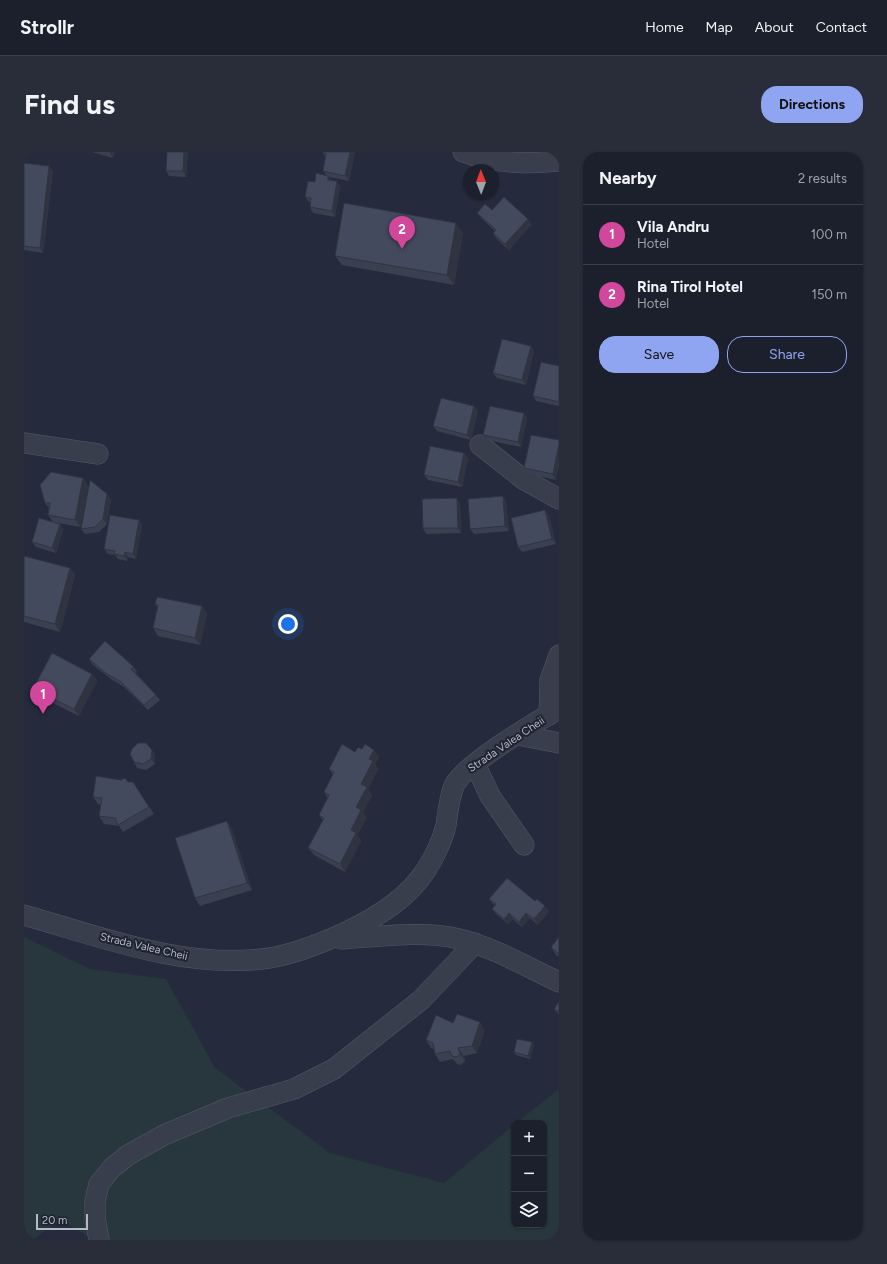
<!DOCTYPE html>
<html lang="en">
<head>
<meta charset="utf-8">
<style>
  :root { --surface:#1c202d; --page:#292d39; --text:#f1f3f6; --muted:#a0a3aa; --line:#3a3e49; --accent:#90a5f1 }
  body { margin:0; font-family:Figtree,sans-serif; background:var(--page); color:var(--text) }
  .controls { position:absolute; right:12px; bottom:12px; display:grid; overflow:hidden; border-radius:8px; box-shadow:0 1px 3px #0004 }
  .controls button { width:36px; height:36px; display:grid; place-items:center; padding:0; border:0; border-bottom:1px solid var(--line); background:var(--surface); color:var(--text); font:20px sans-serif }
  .compass { position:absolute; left:439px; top:12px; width:36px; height:36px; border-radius:50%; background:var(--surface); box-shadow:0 1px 3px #0004; rotate:359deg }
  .scale { position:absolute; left:12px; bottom:10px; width:52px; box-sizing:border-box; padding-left:4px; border:2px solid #b5b9c7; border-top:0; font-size:11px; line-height:14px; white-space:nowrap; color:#b5b9c7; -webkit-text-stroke:3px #1e2331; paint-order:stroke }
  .you { position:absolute; left:264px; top:472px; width:14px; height:14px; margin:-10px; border:3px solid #fff; border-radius:50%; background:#1a73e8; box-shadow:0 0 0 6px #1a73e833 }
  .badge { display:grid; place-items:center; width:26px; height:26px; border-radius:50%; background:var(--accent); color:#fff; font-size:13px; font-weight:700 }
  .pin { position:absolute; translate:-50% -33px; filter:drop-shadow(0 1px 2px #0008) }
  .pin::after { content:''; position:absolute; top:21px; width:14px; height:12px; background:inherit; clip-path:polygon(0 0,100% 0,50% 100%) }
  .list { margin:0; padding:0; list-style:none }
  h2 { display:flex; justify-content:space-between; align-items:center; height:52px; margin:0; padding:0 16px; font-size:17px }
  h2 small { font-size:13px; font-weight:400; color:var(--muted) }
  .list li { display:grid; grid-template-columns:26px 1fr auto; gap:12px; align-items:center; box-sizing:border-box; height:60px; padding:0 16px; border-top:1px solid var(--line) }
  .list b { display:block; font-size:15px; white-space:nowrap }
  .list p { margin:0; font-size:13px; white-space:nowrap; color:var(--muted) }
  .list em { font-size:13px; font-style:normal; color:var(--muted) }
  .actions { display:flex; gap:8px; padding:12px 16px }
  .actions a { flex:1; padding:9px 0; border:1px solid var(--accent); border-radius:16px; text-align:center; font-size:14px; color:var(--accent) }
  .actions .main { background:var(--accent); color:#111 }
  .icon { flex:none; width:22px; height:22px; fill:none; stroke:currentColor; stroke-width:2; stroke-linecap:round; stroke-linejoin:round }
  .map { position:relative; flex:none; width:535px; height:1088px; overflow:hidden; border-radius:16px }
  header { display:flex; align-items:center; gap:24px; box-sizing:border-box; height:56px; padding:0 20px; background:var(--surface); border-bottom:1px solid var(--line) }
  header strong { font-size:19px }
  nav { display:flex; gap:22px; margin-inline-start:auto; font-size:14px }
  .intro { display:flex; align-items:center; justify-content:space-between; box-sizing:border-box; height:96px; padding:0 24px }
  h1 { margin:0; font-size:28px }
  .button { padding:10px 18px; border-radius:16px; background:var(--accent); color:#111; font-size:14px; font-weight:700 }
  main { display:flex; gap:24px; padding:0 24px }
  aside { flex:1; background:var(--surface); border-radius:16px; box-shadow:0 1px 3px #0004 }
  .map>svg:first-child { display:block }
</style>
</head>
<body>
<header>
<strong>Strollr</strong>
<nav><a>Home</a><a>Map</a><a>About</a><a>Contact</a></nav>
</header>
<div class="intro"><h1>Find us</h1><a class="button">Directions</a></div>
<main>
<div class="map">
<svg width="535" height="1088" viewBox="0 0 535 1088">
  <rect width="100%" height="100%" fill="#252b3c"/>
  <path fill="#27373d" d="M 0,785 L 66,817 L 142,827 L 191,916 L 306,1001 L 420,1031 L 490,973 L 490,1073 L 520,1073 L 520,971 L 492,971 L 535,937 L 535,1088 L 70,1088 L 37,1068 L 8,1088 L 0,1088 Z"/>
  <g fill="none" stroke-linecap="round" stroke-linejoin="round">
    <defs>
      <path id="minor" d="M 439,0 C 471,12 502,12 535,9
        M 0,291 L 74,302
        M 456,293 L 499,327 L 535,347
        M 525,563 L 526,528 L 535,503
        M 494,583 L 535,591
        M 451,612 L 466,644 L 500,693
        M 0,763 C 77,785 157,816 238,807 C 267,804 296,792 322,780 C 352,766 384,746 402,718 C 410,706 419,687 422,673 C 424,660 425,647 430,634 C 439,613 512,570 535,557
        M 317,787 C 351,785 401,778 435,787 C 469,795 503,815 535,830
        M 75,1088 L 71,1066 L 71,1049 L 75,1032 L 88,1016 L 104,1003 L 140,983 L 204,956 L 270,937 L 310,917 L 397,848 L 451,791"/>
    </defs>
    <use href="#minor" stroke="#545967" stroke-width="21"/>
    <use href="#minor" stroke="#393e4c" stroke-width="20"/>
  </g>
  <path fill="#3a4050" d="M 68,0 L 91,0 L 89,6 Z
    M 164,0 L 162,25 L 145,24 L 142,19 Z
    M 331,0 L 325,29 L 305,25 L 308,28 L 316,34 L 311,65 L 289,61 L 286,55 L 286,50 L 285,50 L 281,45 L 291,30 L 302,23 L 299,19 L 301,5 L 299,1 Z
    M 0,11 L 29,19 L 19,101 L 0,98 Z
    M 468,58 L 508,72 L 485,98 L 472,86 L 469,81 L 471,79 L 457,66 L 453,61 Z
    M 439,81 L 430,133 L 318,113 L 311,104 Z
    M 507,194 L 510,199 L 502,233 L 473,226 L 469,221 Z
    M 535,214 L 535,254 L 512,249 L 509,244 Z
    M 450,254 L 454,259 L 447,288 L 413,279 L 409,274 Z
    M 500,261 L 503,266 L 497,295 L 463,288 L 459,283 Z
    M 507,283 L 532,328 L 503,321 L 500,316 Z
    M 440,301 L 444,306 L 438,335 L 404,328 L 400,323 Z
    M 59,326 L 64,334 L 57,375 L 34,371 L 36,372 L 39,377 L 32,401 L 12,395 L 8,390 L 29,370 L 24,363 L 25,356 L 21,351 Z
    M 479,344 L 482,350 L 485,379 L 450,382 L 446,377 Z
    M 87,347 L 83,372 L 75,380 L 61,382 L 57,377 Z
    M 436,352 L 437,381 L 402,382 L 399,376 Z
    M 525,363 L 532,392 L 498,400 L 494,395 Z
    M 115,368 L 118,373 L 112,407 L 104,405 L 103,409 L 94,407 L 91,403 L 84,402 L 80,397 Z
    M 0,404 L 46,416 L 51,423 L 36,480 L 0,470 Z
    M 131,452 L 178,454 L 183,462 L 176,493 L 134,484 L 129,476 L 134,457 Z
    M 65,507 L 110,515 L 113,520 L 112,521 L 132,543 L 136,548 L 124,558 L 100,535 L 87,527 L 68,512 Z
    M 68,522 L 73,529 L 55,564 L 15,544 L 9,537 Z
    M 338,597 L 350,598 L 355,605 L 351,612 L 354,617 L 344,637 L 348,643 L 339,660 L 343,666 L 333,683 L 337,689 L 321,720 L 290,703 L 284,696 L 299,669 L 295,663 L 304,646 L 300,640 L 309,623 L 305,617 L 331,600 Z
    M 128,598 L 131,603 L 131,612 L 122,618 L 113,616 L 110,610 Z
    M 104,630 L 109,630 L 130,662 L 99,680 L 95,674 L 80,672 L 75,664 L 77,653 L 74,652 L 69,645 Z
    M 208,677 L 228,738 L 176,754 L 171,746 Z
    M 465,747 L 511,749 L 525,759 L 514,773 L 506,766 L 498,775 L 489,767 L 484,772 L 472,762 L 468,757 L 471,754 L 469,752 Z
    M 535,785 L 535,805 L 532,803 L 527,795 Z
    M 535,850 L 535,863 L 530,857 Z
    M 429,871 L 461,878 L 453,901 L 440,904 L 441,909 L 437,913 L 433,912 L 429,907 L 416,910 L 411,902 L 410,897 L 407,896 L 402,888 Z
    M 508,890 L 510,893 L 506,907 L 492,903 L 490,900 Z"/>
  <path fill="#303441" d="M 86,0 L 91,0 L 89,6 L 86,1 Z
    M 160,0 L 164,0 L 162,25 L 159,19 Z
    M 326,0 L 331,0 L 325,29 L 321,24 Z
    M 25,14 L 29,19 L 19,101 L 16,96 Z
    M 304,24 L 308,29 L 304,28 Z
    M 313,29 L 316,34 L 311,65 L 308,59 Z
    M 504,67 L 508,72 L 485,98 L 481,92 Z
    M 432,71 L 439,81 L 430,133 L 423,123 Z
    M 507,194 L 510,199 L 502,233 L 498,228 Z
    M 450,254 L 454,259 L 447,288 L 443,283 Z
    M 500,261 L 503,266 L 497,295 L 494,290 Z
    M 535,292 L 535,315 L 532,328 L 529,322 Z
    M 440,301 L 444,306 L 438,335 L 434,330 Z
    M 59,326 L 64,334 L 57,375 L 51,368 Z
    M 83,342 L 87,347 L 83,372 L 79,367 Z
    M 479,344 L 482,350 L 485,379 L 481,374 Z
    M 433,346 L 436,352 L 437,381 L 434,376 Z
    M 521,358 L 525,363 L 532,392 L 528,387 Z
    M 115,368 L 118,373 L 112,407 L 109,402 Z
    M 36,372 L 39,377 L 32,401 L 28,396 Z
    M 101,400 L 104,405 L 103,409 L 100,404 Z
    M 46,416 L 51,423 L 36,480 L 31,472 Z
    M 178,454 L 183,462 L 176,493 L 171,486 Z
    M 68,522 L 73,529 L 55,564 L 50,557 Z
    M 128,598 L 131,603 L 131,612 L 127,607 Z
    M 350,598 L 355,605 L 351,612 L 354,617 L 344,637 L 348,643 L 339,660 L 343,666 L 333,683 L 337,689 L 321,720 L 316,712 L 327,678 L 337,632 L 345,607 Z
    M 203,669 L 208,677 L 228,738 L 223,731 Z
    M 521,754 L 525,759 L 514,773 L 510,767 Z
    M 485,761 L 489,767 L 484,772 L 480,767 Z
    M 502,761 L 506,766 L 498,775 L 495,770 Z
    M 456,870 L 461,878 L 453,901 L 448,894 Z
    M 508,890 L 510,893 L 506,907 L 504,904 Z
    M 434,896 L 440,904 L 441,909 L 436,902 Z"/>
  <path fill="#444a5d" stroke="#303441" d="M 143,0 L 160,0 L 159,19 L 142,19 Z
    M 299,0 L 326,0 L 321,24 L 299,19 L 302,2 L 299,1 Z
    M 0,11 L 25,14 L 16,96 L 0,94 Z
    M 292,21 L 304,24 L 304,28 L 313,29 L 308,59 L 286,55 L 287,46 L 281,45 L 284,29 L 291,30 Z
    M 480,45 L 504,67 L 481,92 L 469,81 L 472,78 L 453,61 L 461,52 L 468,58 Z
    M 320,51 L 432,71 L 423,123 L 311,104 Z
    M 478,187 L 507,194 L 498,228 L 469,221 Z
    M 517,210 L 535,214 L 535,250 L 509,244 Z
    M 417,246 L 450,254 L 443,283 L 409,274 Z
    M 466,254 L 500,261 L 494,290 L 459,283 Z
    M 507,283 L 535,288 L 535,292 L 529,322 L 500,316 Z
    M 406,294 L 440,301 L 434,330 L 400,323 Z
    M 27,320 L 59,326 L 51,368 L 24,363 L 26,351 L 21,351 L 16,333 Z
    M 66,328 L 83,342 L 79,367 L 71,375 L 57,377 Z
    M 479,344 L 481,374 L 446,377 L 444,347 Z
    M 433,346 L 434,376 L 399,376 L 398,347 Z
    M 521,358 L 528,387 L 494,395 L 487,366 Z
    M 86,363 L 115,368 L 109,402 L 101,400 L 100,404 L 90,402 L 91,399 L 80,397 Z
    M 15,366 L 36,372 L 28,396 L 8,390 Z
    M 0,404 L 46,416 L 31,472 L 0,464 Z
    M 133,445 L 178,454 L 171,486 L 129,476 L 134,453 L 131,452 Z
    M 81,489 L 110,515 L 107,517 L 132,543 L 120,553 L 96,529 L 83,522 L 65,507 Z
    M 28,501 L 68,522 L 50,557 L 9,537 Z
    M 114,591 L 122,591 L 128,598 L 127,607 L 119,612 L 110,610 L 106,602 L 108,597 Z
    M 318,592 L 331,600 L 334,595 L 338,597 L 341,592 L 350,598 L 345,607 L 349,609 L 337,632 L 343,635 L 332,655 L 337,658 L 327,678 L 332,681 L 316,712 L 284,696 L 300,666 L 295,663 L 305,643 L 300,640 L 310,620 L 305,617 Z
    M 72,624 L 97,628 L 101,626 L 104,630 L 109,630 L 125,655 L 94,673 L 91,666 L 75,664 L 78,646 L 69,645 Z
    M 203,669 L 223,731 L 171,746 L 151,686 Z
    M 483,726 L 511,749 L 513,747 L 521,754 L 510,767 L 502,761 L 495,770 L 485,761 L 480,767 L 468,757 L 472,752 L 465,747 Z
    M 535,785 L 535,802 L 527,795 Z
    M 535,850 L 535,860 L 530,857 Z
    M 433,862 L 456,870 L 448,894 L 434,896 L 436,902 L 432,905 L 428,904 L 426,899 L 411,902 L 409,891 L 402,888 L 412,863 L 429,871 Z
    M 493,887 L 508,890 L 504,904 L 490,900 Z"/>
  <g text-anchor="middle" stroke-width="4" stroke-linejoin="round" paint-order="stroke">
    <g font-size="11" fill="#b5b9c7" stroke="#1e2331">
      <text transform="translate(482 592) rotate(-34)" y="4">Strada Valea Cheii</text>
      <text transform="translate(120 794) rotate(13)" y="4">Strada Valea Cheii</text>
    </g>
  </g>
</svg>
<div class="controls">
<button>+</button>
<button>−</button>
<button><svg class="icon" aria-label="layers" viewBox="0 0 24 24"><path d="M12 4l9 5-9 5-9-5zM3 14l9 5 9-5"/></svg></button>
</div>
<svg class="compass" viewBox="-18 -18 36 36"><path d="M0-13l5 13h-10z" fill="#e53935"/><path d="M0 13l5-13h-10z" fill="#a0a3aa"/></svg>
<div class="scale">20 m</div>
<div class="you"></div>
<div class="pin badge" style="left:19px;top:562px;background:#d1479c">1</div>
<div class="pin badge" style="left:378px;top:97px;background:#d1479c">2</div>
</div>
<aside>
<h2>Nearby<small>2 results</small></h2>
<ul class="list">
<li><span class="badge" style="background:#d1479c">1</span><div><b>Vila Andru</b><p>Hotel</p></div><em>100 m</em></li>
<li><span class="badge" style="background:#d1479c">2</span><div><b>Rina Tirol Hotel</b><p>Hotel</p></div><em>150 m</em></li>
</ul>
<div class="actions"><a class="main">Save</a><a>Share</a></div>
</aside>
</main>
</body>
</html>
